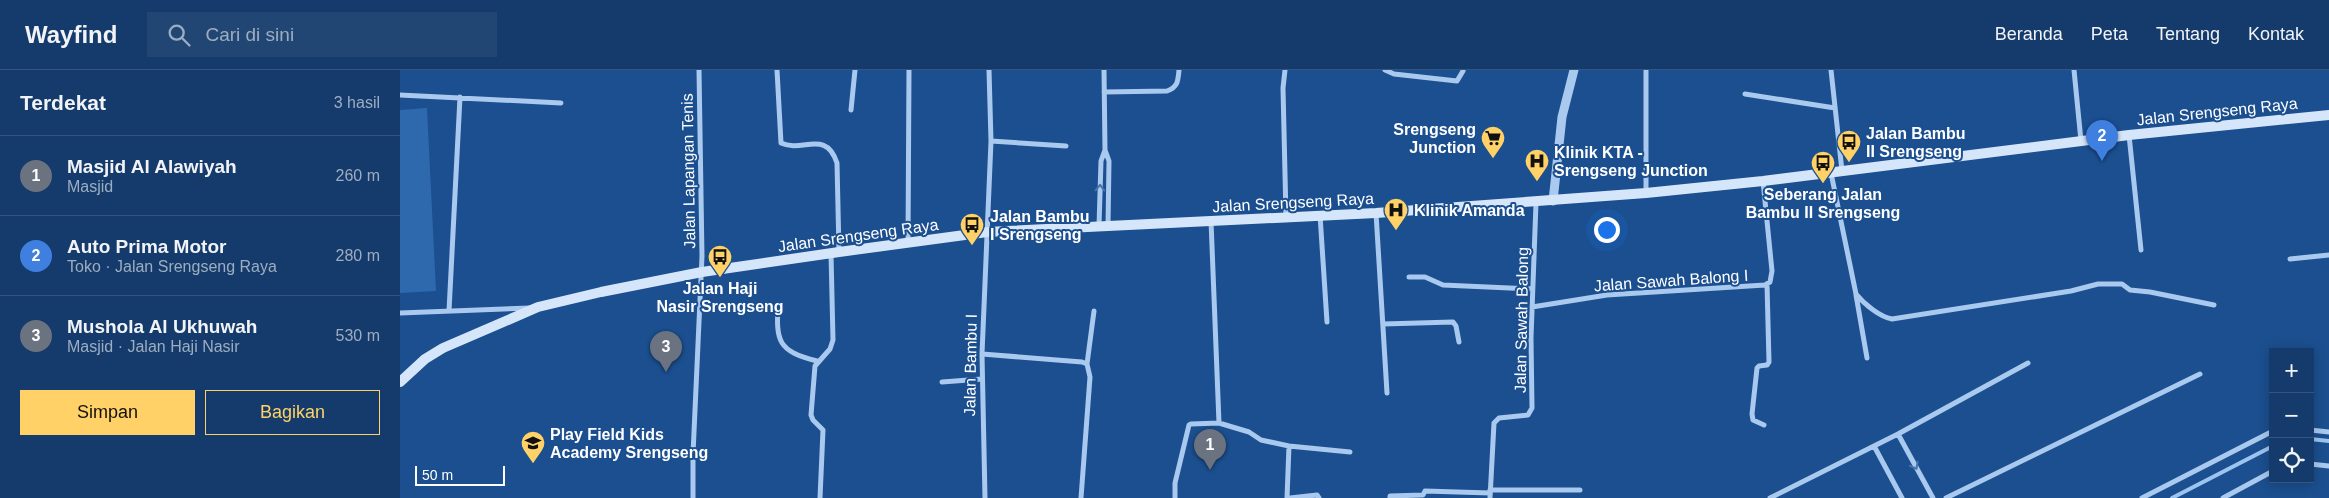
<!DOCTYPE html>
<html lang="id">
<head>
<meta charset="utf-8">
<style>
  :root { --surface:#143b6b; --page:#214673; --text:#f1f3f6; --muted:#9dadc1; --line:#33557e; --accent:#ffd166 }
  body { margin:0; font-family:Helvetica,sans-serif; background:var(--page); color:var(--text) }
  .controls { position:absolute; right:15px; bottom:15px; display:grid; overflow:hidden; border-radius:0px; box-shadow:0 2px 12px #0003 }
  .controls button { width:45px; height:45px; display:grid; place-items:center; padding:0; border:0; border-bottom:1px solid var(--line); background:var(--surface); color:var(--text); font:25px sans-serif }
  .scale { position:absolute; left:15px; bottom:12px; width:90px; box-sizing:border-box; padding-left:5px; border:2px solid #fff; border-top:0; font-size:14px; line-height:18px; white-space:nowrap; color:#fff; -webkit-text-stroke:4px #1b4f8f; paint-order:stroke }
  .you { position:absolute; left:1206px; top:159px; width:18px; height:18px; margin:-12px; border:4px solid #fff; border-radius:50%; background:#1a73e8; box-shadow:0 0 0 8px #1a73e833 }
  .badge { display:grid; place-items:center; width:32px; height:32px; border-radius:50%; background:var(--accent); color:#fff; font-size:16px; font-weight:700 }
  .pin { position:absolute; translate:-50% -41px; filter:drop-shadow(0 1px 2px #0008) }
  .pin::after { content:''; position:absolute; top:26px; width:18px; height:15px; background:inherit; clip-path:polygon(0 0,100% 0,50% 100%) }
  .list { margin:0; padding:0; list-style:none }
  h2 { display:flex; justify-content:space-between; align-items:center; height:65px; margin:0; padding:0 20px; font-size:21px }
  h2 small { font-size:16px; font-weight:400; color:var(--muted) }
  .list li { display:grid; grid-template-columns:32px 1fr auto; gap:15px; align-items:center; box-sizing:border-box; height:80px; padding:0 20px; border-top:1px solid var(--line) }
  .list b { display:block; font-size:19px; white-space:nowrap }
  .list p { margin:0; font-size:16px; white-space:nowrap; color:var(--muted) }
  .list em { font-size:16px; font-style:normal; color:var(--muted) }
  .actions { display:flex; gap:10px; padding:15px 20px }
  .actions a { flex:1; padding:11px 0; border:1px solid var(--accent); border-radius:0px; text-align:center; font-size:18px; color:var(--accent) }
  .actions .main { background:var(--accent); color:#111 }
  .icon { flex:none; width:28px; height:28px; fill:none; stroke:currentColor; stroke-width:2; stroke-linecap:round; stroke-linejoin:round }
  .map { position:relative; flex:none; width:1929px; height:428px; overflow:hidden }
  header { display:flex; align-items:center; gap:30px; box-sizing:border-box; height:70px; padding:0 25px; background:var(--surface); border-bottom:1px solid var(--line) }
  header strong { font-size:24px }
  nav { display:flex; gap:28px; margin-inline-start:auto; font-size:18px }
  .search { width:350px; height:45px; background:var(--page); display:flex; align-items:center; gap:12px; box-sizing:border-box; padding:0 18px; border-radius:0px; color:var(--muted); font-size:19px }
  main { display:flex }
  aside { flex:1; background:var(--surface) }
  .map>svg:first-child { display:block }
</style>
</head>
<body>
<header>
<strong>Wayfind</strong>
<div class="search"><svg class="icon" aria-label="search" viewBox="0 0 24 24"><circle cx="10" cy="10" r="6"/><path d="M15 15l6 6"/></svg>Cari di sini</div>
<nav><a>Beranda</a><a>Peta</a><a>Tentang</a><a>Kontak</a></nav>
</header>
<main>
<aside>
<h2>Terdekat<small>3 hasil</small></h2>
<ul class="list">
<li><span class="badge" style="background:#6b7280">1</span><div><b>Masjid Al Alawiyah</b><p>Masjid</p></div><em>260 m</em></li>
<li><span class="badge" style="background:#3f7fe0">2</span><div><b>Auto Prima Motor</b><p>Toko · Jalan Srengseng Raya</p></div><em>280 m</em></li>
<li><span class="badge" style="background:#6b7280">3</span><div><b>Mushola Al Ukhuwah</b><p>Masjid · Jalan Haji Nasir</p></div><em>530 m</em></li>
</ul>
<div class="actions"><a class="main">Simpan</a><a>Bagikan</a></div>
</aside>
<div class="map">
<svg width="1929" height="428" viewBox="0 0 1929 428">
  <rect width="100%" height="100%" fill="#1b4f8f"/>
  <path fill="#2e69ad" d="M 27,38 L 36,221 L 0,223 L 0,40 Z"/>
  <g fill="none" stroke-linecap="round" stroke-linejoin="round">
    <path stroke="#9cc4f0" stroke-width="4" d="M 1910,369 L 1929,371
      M 1772,428 L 1873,376"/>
    <path stroke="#a9c9ee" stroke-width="5" d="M 377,0 L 381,73 C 403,83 426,59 437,93 L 439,182
      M 885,0 L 883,18 L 886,147
      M 985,0 L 994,4 L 1057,11 L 1063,1
      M 1431,0 L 1442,101
      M 1674,0 L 1681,71
      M 704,22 L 767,21 C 778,17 778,11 779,0
      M 1345,24 L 1435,38
      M 0,25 L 161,33
      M 451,40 L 455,0
      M 1729,65 L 1741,180
      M 591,71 L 666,76
      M 705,80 L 709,91 L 708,156
      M 1431,103 L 1456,224 C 1464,234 1480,247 1492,249 L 1671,221 L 1698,214 L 1722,214 L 1730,220 L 1750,222 L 1814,235
      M 1246,123 L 1246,0
      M 976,143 L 987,323
      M 920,145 L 927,252
      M 811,151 L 819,353 L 849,362 L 861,370 L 889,376 L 950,382
      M 699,156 L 701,91 L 705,80 L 704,0
      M 508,173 L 509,0
      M 1890,189 L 1929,185
      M 1009,207 L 1025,207 L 1043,215 L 1133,219
      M 1456,225 L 1467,288
      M 378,234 C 376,272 378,281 417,291
      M 1132,237 L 1207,225 L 1365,215 L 1370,212 L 1372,201 L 1363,111
      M 49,241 L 60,27
      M 0,243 L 129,238
      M 983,254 L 1053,252 L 1056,256 L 1059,272
      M 582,284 L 682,292 L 687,294 L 690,307 L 681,428
      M 687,294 L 694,241
      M 542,312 L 582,309
      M 1364,355 L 1353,350 L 1352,344 L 1357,298 L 1359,296 L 1367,295 L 1369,292 L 1367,214
      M 1910,360 L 1929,362
      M 1498,364 L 1533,428
      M 1474,376 L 1502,428
      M 1910,394 L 1929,396
      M 1090,420 L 1180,420
      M 293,428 L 293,384 L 302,186 L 299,0
      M 420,428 L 423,360 L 413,350 L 411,345 L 415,296 L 430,279 L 433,270 L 431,184
      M 585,428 L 582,284 L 591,71 L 589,0
      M 775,428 L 775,413 L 789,355 L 791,354 L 819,353
      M 887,428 L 889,376
      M 890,428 L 917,425 L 919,428
      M 990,428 L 990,426 L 1023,425 L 1025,421 L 1090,423
      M 1090,428 L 1094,353 L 1099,348 L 1128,345 L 1132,338 L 1131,268 L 1136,133
      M 1370,428 L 1498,364 L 1628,293
      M 1546,428 L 1800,304
      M 1742,428 L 1873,361
      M 1823,428 L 1873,401"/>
    <path stroke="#a9c9ee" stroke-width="9" d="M 1153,131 L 1162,47 L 1174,0"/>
    <path stroke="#d6e6fa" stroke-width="10" d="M 0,312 L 25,289 L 43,278 L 138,237 L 201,222 L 302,202 L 439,182 L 587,162 L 976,143 L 1246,123 L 1363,111 L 1729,65 L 1929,45"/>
  </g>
  <defs><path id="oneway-chevron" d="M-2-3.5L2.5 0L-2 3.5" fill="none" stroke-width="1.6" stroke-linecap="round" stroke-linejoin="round" transform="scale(1.25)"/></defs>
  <g stroke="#4674ac">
    <use href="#oneway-chevron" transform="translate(700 118) rotate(-88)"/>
    <use href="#oneway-chevron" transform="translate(1515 396) rotate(62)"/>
  </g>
  <defs>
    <symbol id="supermarket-pin" viewBox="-11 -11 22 30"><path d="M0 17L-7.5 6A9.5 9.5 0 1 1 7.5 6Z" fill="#ffd166" stroke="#1b4f8f"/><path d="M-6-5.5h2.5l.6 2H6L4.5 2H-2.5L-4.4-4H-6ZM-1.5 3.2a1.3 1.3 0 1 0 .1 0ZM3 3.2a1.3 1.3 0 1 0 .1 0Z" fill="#111"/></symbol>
    <symbol id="bus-pin" viewBox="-11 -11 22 30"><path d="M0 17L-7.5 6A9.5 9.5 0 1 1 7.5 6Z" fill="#ffd166" stroke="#1b4f8f"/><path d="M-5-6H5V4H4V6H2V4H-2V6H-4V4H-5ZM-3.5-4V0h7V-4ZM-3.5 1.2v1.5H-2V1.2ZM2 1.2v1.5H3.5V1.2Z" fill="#111"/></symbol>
    <symbol id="hospital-pin" viewBox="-11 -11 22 30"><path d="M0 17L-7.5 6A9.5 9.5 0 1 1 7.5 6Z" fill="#ffd166" stroke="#1b4f8f"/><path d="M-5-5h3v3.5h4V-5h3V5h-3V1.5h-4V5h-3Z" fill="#111"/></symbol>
    <symbol id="school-pin" viewBox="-11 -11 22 30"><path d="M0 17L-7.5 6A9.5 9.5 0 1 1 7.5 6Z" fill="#ffd166" stroke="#1b4f8f"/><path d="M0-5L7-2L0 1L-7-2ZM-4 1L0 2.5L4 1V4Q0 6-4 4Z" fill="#111"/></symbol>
  </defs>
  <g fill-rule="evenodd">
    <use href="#supermarket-pin" x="1079" y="54" width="28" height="38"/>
    <use href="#bus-pin" x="1435" y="58" width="28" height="38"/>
    <use href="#hospital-pin" x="1123" y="77" width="28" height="38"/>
    <use href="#bus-pin" x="1409" y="79" width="28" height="38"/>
    <use href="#hospital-pin" x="982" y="126" width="28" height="38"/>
    <use href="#bus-pin" x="558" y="141" width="28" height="38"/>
    <use href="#bus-pin" x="306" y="173" width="28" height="38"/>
    <use href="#school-pin" x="119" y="359" width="28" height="38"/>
  </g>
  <g text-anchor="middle" stroke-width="4" stroke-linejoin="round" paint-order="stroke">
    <g font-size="16" fill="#fff" stroke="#1b4f8f">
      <text transform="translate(1817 41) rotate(-6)" y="6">Jalan Srengseng Raya</text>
      <text transform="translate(288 101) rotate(-91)" y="6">Jalan Lapangan Tenis</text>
      <text transform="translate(893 132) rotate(-3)" y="6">Jalan Srengseng Raya</text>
      <text transform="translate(458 165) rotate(-8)" y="6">Jalan Srengseng Raya</text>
      <text transform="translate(1271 210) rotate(-4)" y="6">Jalan Sawah Balong I</text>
      <text transform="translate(1121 250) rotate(-89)" y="6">Jalan Sawah Balong</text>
      <text transform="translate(570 295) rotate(-89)" y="6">Jalan Bambu I</text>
    </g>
    <g font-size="16" font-weight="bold" fill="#fff" stroke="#1b4f8f" text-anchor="start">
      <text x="1076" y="65" text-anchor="end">Srengseng<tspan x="1076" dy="18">Junction</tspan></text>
      <text x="1466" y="69">Jalan Bambu<tspan x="1466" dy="18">II Srengseng</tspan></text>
      <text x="1154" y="88">Klinik KTA -<tspan x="1154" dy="18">Srengseng Junction</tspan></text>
      <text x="1423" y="130" text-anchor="middle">Seberang Jalan<tspan x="1423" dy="18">Bambu II Srengseng</tspan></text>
      <text x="1014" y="146">Klinik Amanda</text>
      <text x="590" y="152">Jalan Bambu<tspan x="590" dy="18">I Srengseng</tspan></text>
      <text x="320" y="224" text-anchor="middle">Jalan Haji<tspan x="320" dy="18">Nasir Srengseng</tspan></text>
      <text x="150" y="370">Play Field Kids<tspan x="150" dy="18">Academy Srengseng</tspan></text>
    </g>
  </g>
</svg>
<div class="controls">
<button>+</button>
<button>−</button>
<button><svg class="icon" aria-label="locate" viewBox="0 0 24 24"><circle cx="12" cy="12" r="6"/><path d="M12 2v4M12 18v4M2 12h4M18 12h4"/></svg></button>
</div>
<div class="scale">50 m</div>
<div class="you"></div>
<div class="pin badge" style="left:810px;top:400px;background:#6b7280">1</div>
<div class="pin badge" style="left:1702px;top:91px;background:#3f7fe0">2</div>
<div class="pin badge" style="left:266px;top:302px;background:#6b7280">3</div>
</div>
</main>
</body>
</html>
